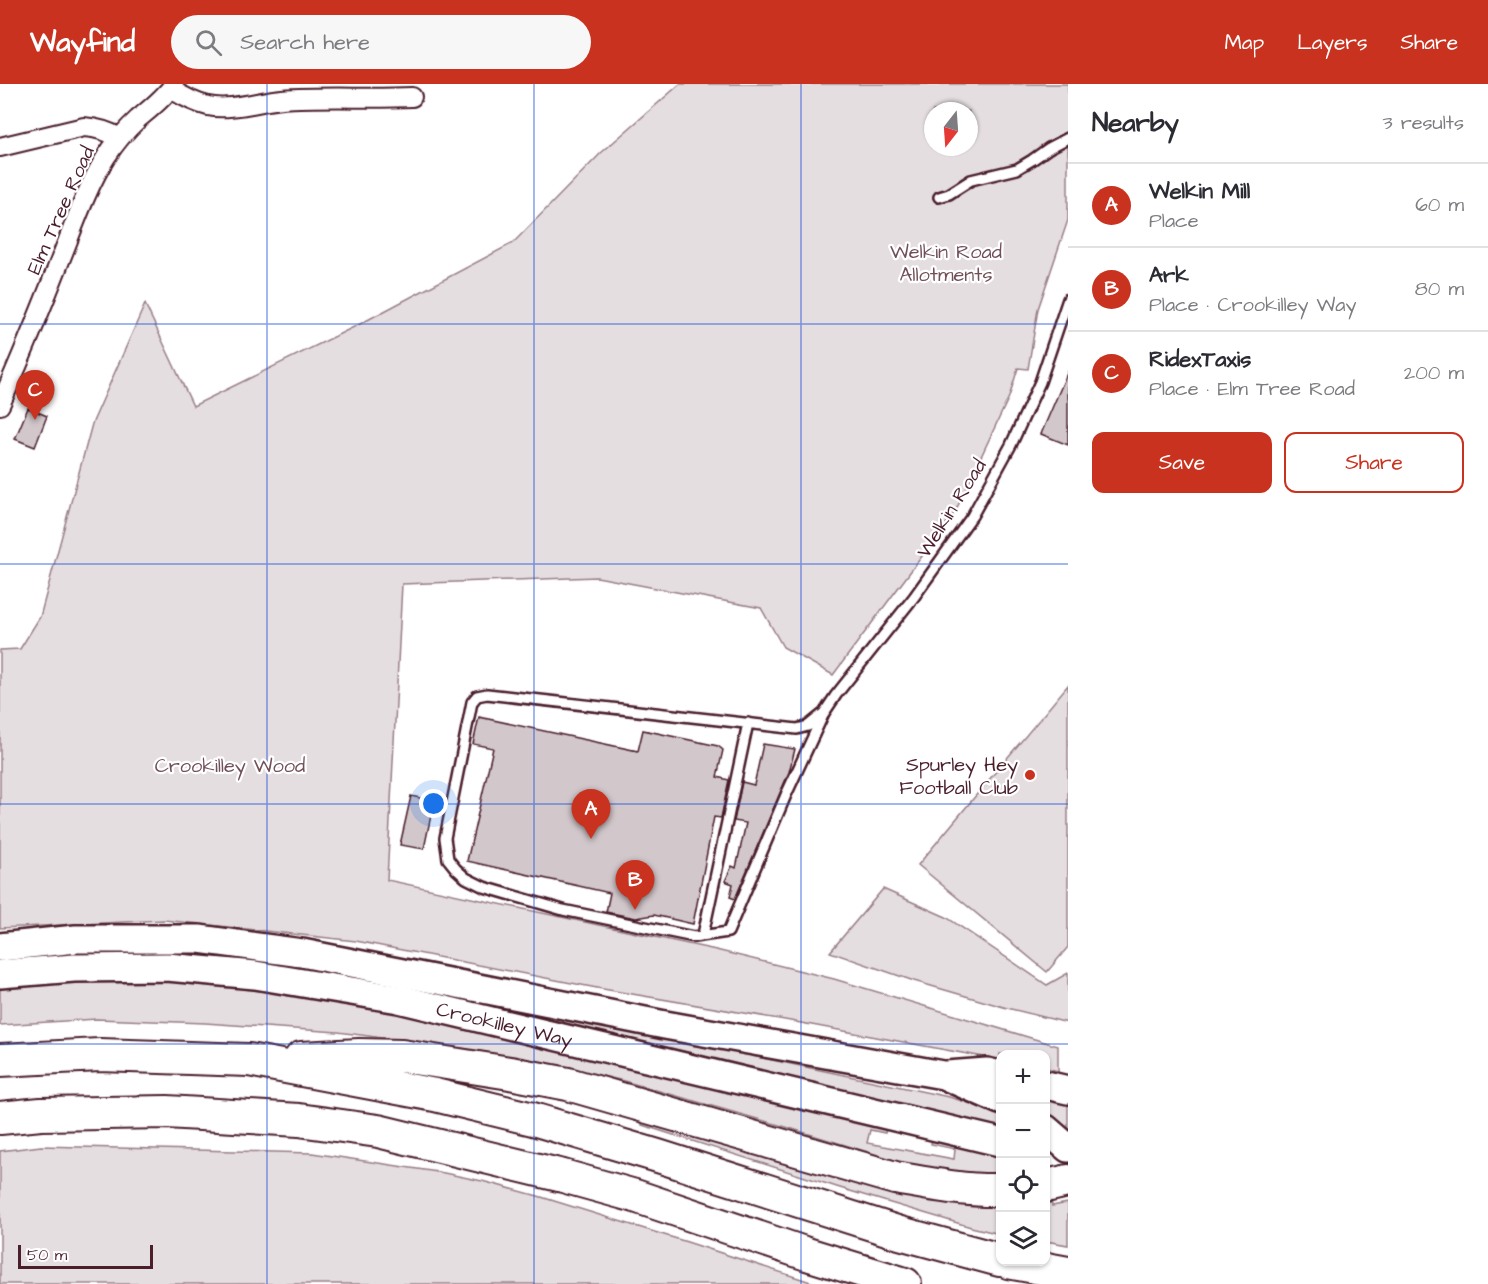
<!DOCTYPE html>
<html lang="en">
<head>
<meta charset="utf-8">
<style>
  :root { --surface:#fff; --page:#f7f7f7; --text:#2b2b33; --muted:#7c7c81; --line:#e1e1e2; --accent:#c8321e }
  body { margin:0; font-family:"Architects Daughter",sans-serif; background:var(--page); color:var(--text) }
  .controls { position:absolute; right:18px; bottom:18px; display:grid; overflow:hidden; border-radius:12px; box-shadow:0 2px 4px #0004 }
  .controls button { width:54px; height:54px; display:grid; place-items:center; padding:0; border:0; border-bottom:2px solid var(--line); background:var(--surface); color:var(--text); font:30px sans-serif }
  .compass { position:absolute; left:924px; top:18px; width:54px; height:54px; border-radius:50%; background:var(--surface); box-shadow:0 2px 4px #0004; rotate:197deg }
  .scale { position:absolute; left:18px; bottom:15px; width:135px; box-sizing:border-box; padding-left:6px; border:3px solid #4a1f2b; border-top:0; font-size:16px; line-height:21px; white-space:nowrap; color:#4a1f2b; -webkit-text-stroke:4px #fff; paint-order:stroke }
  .you { position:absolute; left:434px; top:720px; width:21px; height:21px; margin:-15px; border:4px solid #fff; border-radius:50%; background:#1a73e8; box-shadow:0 0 0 9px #1a73e833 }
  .badge { display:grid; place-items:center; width:39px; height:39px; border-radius:50%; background:var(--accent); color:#fff; font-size:20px; font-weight:700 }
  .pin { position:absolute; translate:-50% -50px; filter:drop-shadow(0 2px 3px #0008) }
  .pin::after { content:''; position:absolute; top:32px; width:21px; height:18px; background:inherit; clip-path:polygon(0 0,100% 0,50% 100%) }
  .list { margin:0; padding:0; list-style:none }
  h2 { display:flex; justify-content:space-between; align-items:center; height:78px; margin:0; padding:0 24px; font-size:26px }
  h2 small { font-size:20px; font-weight:400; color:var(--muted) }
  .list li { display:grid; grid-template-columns:39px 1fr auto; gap:18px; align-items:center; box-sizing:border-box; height:84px; padding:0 24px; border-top:2px solid var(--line) }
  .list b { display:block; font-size:22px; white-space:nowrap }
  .list p { margin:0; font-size:20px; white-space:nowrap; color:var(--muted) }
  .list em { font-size:20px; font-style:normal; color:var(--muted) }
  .actions { display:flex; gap:12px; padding:18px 24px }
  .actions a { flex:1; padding:14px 0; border:2px solid var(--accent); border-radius:12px; text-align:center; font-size:21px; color:var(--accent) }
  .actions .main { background:var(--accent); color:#fff }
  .icon { flex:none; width:33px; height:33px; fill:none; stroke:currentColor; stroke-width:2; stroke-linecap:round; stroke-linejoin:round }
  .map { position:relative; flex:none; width:1068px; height:1200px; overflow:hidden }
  header { display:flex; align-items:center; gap:36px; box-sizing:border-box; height:84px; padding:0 30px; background:var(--accent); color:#fff }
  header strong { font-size:28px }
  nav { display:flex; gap:33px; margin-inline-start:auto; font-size:21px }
  .search { width:420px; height:54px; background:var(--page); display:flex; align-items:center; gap:15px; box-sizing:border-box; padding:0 21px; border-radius:33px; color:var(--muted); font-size:22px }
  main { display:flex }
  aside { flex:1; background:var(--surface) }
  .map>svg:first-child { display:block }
</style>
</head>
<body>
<header>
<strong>Wayfind</strong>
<div class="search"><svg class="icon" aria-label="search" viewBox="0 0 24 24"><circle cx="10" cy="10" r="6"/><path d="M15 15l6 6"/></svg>Search here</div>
<nav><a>Map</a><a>Layers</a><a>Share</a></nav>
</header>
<main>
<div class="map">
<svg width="1068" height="1200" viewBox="0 0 1068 1200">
  <rect width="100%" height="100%" fill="#fff"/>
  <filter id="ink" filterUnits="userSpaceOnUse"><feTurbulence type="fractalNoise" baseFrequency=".0167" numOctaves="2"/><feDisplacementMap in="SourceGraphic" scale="12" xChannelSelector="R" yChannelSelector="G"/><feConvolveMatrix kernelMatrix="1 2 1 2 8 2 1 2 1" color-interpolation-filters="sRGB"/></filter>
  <g filter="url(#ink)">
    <path fill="#e5dee0" stroke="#987e86" stroke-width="1.5" fill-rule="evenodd" d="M 680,0 L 1068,0 L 1068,136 L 1038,225 L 1028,285 L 1018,284 L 1009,313 L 955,428 L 833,591 L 783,563 L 761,524 L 597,493 L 402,500 L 387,796 L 716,866 L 834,895 L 1058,962 L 1058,987 L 1046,984 L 1046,970 L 1000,970 L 1000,976 L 785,936 L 597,904 L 356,857 L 164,836 L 0,844 L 0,566 L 20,565 L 40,533 L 92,340 L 145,220 L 193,322 L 358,241 L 513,159 L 601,69 ZM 933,27 L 969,27 L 969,63 L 933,63 Z
      M 1068,601 L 1068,863 L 1047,888 L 918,781 Z
      M 883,805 L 946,833 L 1047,901 L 1068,889 L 1068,939 L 1007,924 L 914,897 L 830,868 Z
      M 106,867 L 209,871 L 284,879 L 436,906 L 949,1013 L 972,1020 L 1000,1032 L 1000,1050 L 451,920 L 0,877 L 0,872 Z
      M 99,893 L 191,898 L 271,906 L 348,919 L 442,939 L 886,1044 L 885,1049 L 870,1046 L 867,1059 L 954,1075 L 955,1065 L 931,1060 L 932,1055 L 1000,1071 L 1000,1095 L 934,1088 L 786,1043 L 624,997 L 552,980 L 468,965 L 338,948 L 205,939 L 97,935 L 0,941 L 0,899 Z
      M 1046,1013 L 1068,1018 L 1068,1046 L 1046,1034 Z
      M 644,1036 L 1000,1118 L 1000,1150 L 971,1143 L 840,1104 L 642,1041 Z
      M 41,1062 L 312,1069 L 444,1089 L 482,1097 L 538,1112 L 687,1158 L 817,1200 L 0,1200 L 0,1067 Z
      M 1051,1114 L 1052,1122 L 1068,1119 L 1068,1161 L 1046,1157 L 1046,1115 Z"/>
    <path fill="#d2c7cb" stroke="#4a1f2b" stroke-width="1.5" d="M 1068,287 L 1068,361 L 1041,350 Z
      M 28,324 L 47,332 L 35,363 L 15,355 Z
      M 479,633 L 638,667 L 643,646 L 718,662 L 723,666 L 717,693 L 729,696 L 721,734 L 714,733 L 693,840 L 654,831 L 636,834 L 606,828 L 610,809 L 467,777 L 493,664 L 473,660 Z
      M 763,660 L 795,665 L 789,688 L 735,815 L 730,813 L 733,800 L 725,797 L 732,782 L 736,784 L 746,739 L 734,737 L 742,698 L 754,701 Z
      M 411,712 L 434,717 L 424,765 L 400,761 Z"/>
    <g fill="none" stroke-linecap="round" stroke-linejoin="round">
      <defs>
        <path id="lane" d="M 939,113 L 949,110 L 971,96 L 1017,85 L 1032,76 L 1049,64 L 1068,54
          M 824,629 L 808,642 L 797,645 L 487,610 L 477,612 L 472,618 L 445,754 L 448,775 L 456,785 L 466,794 L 484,803 L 563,826 L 694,853 L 728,848 L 786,711 L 824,629 L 836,611 L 914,513 L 972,432 L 1011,361 L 1040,298 L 1068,215
          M 703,851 L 748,639"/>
        <path id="street" d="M 171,5 C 182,12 195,19 208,22 C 230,27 259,17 282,15 C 325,12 369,15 412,13
          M 0,63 L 84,43 C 97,44 108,47 120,54
          M 0,321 C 23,271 43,220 63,169 C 75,139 88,101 106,73 C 115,59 126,46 138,35 C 151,24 164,14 174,0"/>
        <g id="primary">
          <path d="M 0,863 L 76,855 L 199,855 L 302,869 L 665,941 L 943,991 L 1000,1016"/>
          <path id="s1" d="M 0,890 L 74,884 L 167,883 L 255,891 L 399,915 L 1000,1058"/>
          <path d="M 947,991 L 987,988 L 1000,991"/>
          <path d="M 1046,1001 L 1068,1006"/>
          <path d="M 1046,1045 L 1068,1064"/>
        </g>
        <path id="highway" d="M 301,974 L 359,971 L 402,972 L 510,989 L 568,1000 L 895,1094 C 930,1100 965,1107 1000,1106
          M 0,976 L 100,971 L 249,976 L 435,1011 L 533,1035 L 658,1072 L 900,1149 L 1000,1176
          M 0,1034 L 41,1030 L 167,1028 L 299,1036 L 378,1047 L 563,1092 L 635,1112 L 807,1170 L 905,1200
          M 1046,1102 L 1068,1097
          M 1008,1178 L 1068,1189"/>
      </defs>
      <use href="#lane" stroke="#4a1f2b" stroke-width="14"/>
      <use href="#street" stroke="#4a1f2b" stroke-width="22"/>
      <use href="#primary" stroke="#4a1f2b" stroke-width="32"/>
      <use href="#highway" stroke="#4a1f2b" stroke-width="36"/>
      <use href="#lane" stroke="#fff" stroke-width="9"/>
      <use href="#street" stroke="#fff" stroke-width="18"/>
      <use href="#primary" stroke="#fff" stroke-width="27"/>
      <use href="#highway" stroke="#fff" stroke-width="32"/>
    </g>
  </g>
  <path fill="none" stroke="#1d4ed8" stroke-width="1.5" stroke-opacity="0.55" d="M 267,0 L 267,1200M 534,0 L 534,1200M 801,0 L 801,1200M 0,240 L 1068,240M 0,480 L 1068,480M 0,720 L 1068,720M 0,960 L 1068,960"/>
  <circle fill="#c8321e" stroke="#fff" stroke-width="2" cx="1030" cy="691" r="6"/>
  <g text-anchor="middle" stroke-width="4.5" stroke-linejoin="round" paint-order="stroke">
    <g font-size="20" fill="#4a1f2b" stroke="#fff">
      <text transform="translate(60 126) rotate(-66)" y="7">Elm Tree Road</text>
      <text transform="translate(951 424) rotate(-58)" y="7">Welkin Road</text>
      <text dy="7" stroke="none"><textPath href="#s1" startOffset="510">Crookilley Way</textPath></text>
    </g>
    <g font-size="20" fill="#714f58" stroke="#fff">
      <text x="946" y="174">Welkin Road<tspan x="946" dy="23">Allotments</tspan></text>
      <text x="230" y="688">Crookilley Wood</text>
    </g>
    <g font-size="20" fill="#4a1f2b" stroke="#fff" text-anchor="end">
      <text x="1018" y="687">Spurley Hey<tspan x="1018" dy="23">Football Club</tspan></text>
    </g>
  </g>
</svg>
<div class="controls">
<button>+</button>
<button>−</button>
<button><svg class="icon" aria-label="locate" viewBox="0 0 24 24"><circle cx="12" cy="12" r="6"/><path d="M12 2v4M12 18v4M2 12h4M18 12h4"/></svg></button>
<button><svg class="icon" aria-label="layers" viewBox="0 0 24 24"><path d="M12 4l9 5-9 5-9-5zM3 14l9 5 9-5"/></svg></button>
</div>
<svg class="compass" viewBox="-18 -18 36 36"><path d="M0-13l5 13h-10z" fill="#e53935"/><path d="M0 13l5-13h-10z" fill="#7c7c81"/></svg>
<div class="scale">50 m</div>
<div class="you"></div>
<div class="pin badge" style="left:591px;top:755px">A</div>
<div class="pin badge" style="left:635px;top:826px">B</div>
<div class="pin badge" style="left:35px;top:336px">C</div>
</div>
<aside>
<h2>Nearby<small>3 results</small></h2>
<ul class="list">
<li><span class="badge">A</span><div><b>Welkin Mill</b><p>Place</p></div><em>60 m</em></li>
<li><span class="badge">B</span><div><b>Ark</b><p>Place · Crookilley Way</p></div><em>80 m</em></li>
<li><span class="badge">C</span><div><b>RidexTaxis</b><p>Place · Elm Tree Road</p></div><em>200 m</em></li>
</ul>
<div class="actions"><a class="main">Save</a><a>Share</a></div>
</aside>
</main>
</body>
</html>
